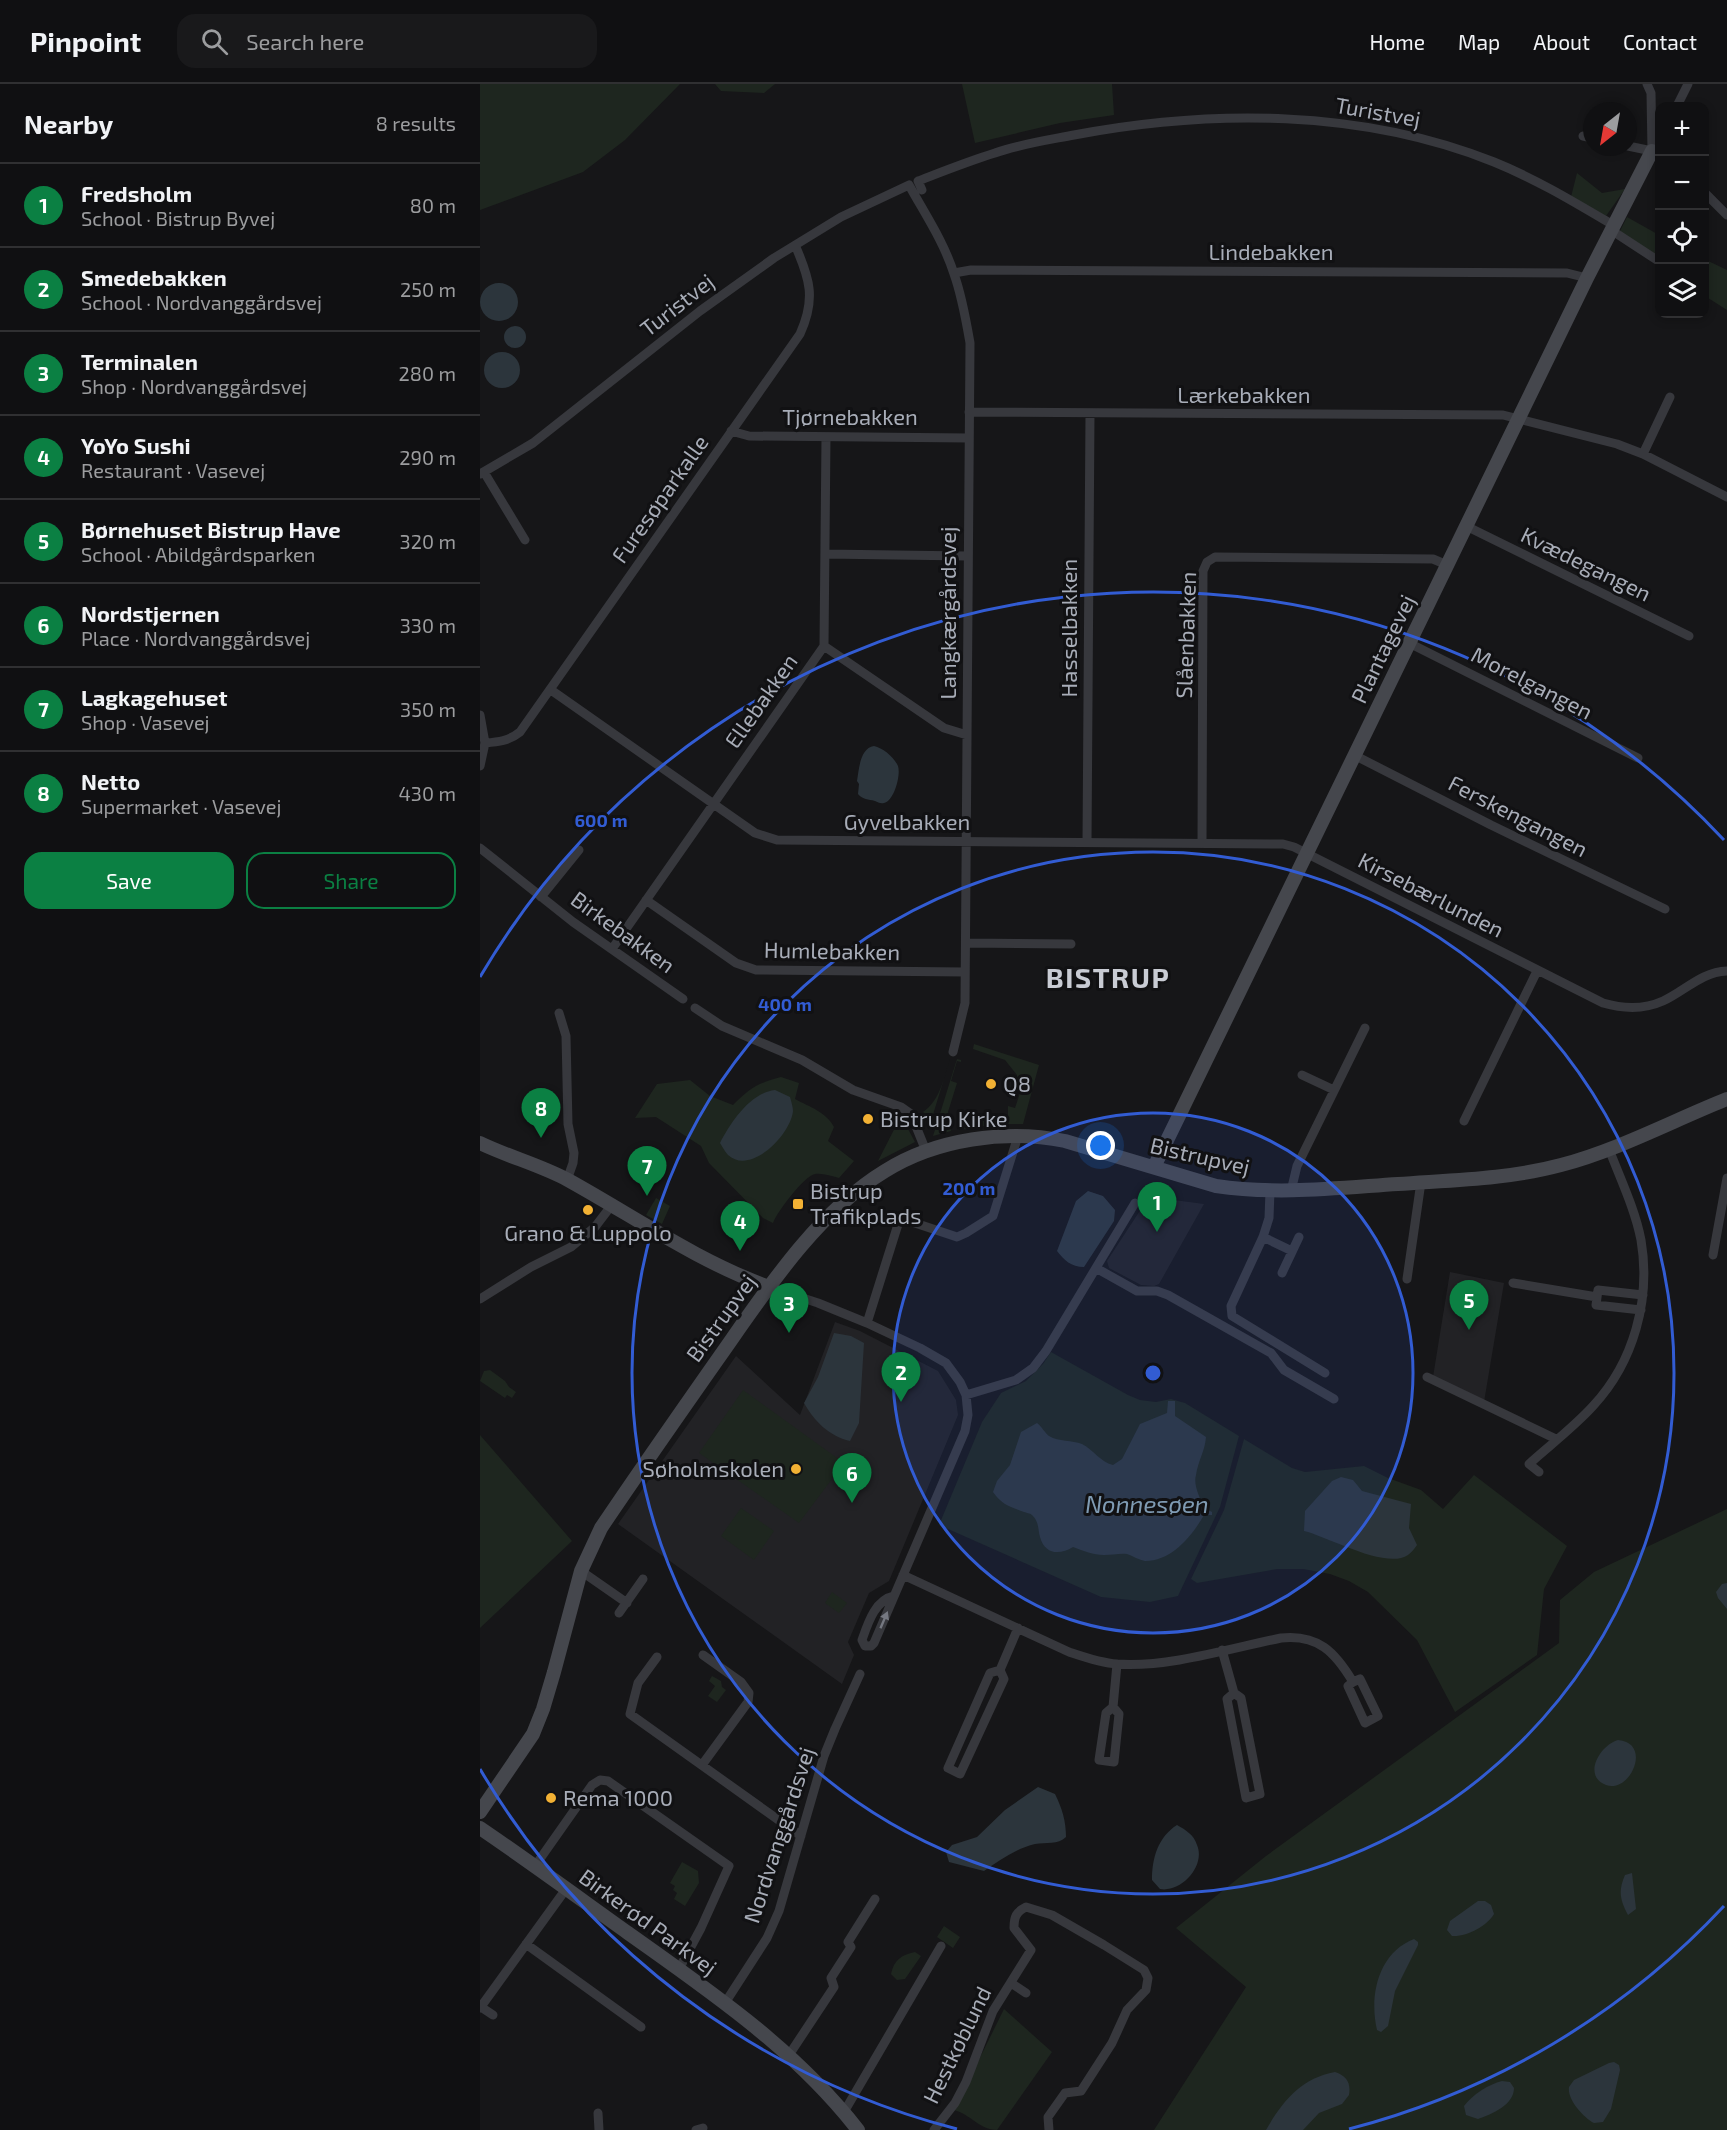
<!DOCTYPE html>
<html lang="en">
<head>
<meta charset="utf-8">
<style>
  :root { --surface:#101012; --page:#19191b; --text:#f1f3f6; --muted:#9c9d9f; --line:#303032; --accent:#0b8043 }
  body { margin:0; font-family:"Exo 2",sans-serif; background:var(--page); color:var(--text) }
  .controls { position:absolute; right:18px; top:18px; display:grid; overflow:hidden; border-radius:12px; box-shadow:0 3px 9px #0003 }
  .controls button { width:54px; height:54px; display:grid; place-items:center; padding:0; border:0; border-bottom:2px solid var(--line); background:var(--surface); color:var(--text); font:30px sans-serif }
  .compass { position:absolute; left:1103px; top:18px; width:54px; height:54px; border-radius:50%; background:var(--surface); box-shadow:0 3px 9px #0003; rotate:211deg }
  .you { position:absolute; left:621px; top:1062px; width:21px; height:21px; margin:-15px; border:4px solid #fff; border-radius:50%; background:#1a73e8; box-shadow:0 0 0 9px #1a73e833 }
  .badge { display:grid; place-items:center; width:39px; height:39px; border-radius:50%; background:var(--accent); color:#fff; font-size:20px; font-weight:700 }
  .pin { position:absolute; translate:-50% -50px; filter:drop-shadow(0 2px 3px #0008) }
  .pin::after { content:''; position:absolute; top:32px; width:21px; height:18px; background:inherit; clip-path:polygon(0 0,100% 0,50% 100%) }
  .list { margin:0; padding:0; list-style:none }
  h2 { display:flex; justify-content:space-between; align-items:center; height:78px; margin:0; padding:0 24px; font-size:26px }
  h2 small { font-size:20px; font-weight:400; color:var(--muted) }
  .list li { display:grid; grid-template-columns:39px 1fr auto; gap:18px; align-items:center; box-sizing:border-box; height:84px; padding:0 24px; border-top:2px solid var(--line) }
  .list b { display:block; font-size:22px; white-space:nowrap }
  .list p { margin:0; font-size:20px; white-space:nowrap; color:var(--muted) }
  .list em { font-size:20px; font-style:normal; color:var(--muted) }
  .actions { display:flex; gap:12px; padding:18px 24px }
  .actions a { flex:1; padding:14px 0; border:2px solid var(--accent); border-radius:18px; text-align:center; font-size:21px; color:var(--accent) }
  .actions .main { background:var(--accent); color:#fff }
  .icon { flex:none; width:33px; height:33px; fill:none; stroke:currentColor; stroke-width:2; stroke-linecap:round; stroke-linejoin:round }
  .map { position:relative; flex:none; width:1247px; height:2046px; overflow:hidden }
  header { display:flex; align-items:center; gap:36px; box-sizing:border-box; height:84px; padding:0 30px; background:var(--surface); border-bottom:2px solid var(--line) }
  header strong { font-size:28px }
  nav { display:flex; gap:33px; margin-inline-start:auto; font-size:21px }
  .search { width:420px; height:54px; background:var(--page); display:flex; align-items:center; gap:15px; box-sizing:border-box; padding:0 21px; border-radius:18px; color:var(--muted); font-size:22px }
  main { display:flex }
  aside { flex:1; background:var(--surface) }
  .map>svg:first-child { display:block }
</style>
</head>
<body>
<header>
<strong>Pinpoint</strong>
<div class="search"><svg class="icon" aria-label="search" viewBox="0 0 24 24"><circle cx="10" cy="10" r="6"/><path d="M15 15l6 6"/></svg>Search here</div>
<nav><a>Home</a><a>Map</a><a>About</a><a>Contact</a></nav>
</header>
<main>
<aside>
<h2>Nearby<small>8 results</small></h2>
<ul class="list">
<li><span class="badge">1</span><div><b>Fredsholm</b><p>School · Bistrup Byvej</p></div><em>80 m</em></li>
<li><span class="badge">2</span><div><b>Smedebakken</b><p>School · Nordvanggårdsvej</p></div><em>250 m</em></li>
<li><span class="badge">3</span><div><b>Terminalen</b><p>Shop · Nordvanggårdsvej</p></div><em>280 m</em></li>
<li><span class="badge">4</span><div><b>YoYo Sushi</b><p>Restaurant · Vasevej</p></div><em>290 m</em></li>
<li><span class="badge">5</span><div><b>Børnehuset Bistrup Have</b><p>School · Abildgårdsparken</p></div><em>320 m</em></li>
<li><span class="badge">6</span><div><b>Nordstjernen</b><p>Place · Nordvanggårdsvej</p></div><em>330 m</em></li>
<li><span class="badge">7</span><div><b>Lagkagehuset</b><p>Shop · Vasevej</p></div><em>350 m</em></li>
<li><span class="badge">8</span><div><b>Netto</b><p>Supermarket · Vasevej</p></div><em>430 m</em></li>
</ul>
<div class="actions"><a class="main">Save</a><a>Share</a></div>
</aside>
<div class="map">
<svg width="1247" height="2046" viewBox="0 0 1247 2046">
  <rect width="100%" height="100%" fill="#161618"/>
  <path fill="#222225" d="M 679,1114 L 724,1120 L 679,1200 L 674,1202 L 661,1201 L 629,1184 L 627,1177 L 665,1119 Z
    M 970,1188 L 1024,1199 L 1004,1318 L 953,1293 Z
    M 355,1238 L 380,1247 L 458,1287 L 476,1316 L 478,1331 L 409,1497 L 389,1509 L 368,1558 L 374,1571 L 362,1600 L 138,1440 L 256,1272 L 320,1331 Z"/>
  <path fill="#1e261f" d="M 0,0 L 200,0 L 145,56 L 103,88 L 0,126 Z
    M 235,0 L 295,0 L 284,9 L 241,7 Z
    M 482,0 L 632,0 L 634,31 L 580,39 L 495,59 Z
    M 1097,89 L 1122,109 L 1145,105 L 1126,132 L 1091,113 Z
    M 1147,133 L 1179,151 L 1179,175 L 1139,149 Z
    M 1224,175 L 1247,186 L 1247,226 L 1225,212 Z
    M 494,960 L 559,981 L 543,1040 L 528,1040 L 528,1022 L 535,1024 L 540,1009 L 537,1007 L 540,999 L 537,998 L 537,991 L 525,976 L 493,965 Z
    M 470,975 L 452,1034 L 443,1028 C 460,1017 464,993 470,975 Z
    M 477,975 L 481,976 L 481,978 L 477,977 L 471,997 L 477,999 L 468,1028 L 471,1047 L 453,1052 Z
    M 301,993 L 319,999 L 315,1015 C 330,1023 346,1028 354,1043 L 348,1057 L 374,1077 L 359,1094 C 351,1092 343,1089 335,1090 C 324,1092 297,1128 293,1139 L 283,1134 L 229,1079 L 221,1062 L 176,1033 L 155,1034 L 177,1000 L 210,996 L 230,1012 L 253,1021 C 270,1004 278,999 301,993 Z
    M 421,1032 L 435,1058 L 398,1077 Z
    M 511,1035 L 518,1040 L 478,1046 L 479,1042 L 484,1039 Z
    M 176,1114 L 190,1122 L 182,1140 L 166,1131 Z
    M 571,1268 L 648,1311 L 660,1316 L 676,1318 L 691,1315 L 705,1319 L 759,1352 L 740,1423 L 698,1512 L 670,1518 L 621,1513 L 459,1441 L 502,1338 L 521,1309 L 546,1297 L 563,1280 Z
    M 10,1286 L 25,1297 L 29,1303 L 36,1308 L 32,1314 L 27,1311 L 25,1314 L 0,1297 L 4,1287 Z
    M 263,1306 L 364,1379 L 319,1439 L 219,1369 Z
    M 0,1351 L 92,1457 L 0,1544 Z
    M 764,1355 L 812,1384 L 825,1388 L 884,1382 L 908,1394 L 941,1406 L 963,1425 L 994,1391 L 1087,1462 L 1064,1505 L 1057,1571 L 975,1628 L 937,1556 L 888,1508 L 869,1497 L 850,1490 L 823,1485 L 797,1485 L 717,1499 L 711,1495 L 744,1426 Z
    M 261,1424 L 294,1447 L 274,1476 L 241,1452 Z
    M 1247,1425 L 1247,2046 L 674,2046 L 766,1903 L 696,1844 L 786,1772 L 1079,1559 L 1080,1516 L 1114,1488 Z
    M 352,1508 L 367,1519 L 359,1529 L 345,1519 Z
    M 232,1592 L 241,1597 L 242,1603 L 246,1606 L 237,1618 L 228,1612 L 235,1602 L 229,1597 Z
    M 202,1778 L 218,1787 L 219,1799 L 205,1822 L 194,1815 L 197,1809 L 193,1806 L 195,1802 L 190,1799 Z
    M 464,1842 L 480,1853 L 473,1864 L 457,1853 Z
    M 435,1868 L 441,1872 L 425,1895 L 417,1896 L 411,1890 C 414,1876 421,1871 435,1868 Z
    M 524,1925 L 572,1968 L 517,2046 C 500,2046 490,2030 474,2026 Z"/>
  <path fill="#2c353c" d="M0 218a19 19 0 1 1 38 0a19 19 0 1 1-38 0Z
    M24 253a11 11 0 1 1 22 0a11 11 0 1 1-22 0Z
    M4 286a18 18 0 1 1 36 0a18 18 0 1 1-36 0Z
    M 394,662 C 403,664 414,673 418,682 C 421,691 414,717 404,719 C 400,720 398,718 395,717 C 388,715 383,716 378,710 L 379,700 L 377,697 C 379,685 380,664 394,662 Z
    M 295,1006 L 310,1013 C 311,1017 313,1023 313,1027 C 311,1050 271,1092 248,1071 C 245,1068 242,1062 240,1059 C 251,1038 270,1009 295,1006 Z
    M 608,1107 L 623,1112 L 635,1126 L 634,1137 L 604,1183 C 591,1183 584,1176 577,1167 L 596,1117 Z
    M 354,1249 L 371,1252 L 384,1259 L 379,1339 L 370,1357 C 349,1352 334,1337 324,1319 L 338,1293 Z
    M 688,1317 L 695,1317 L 695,1332 L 726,1353 C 725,1367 718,1377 716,1391 C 713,1401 720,1414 724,1424 L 732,1428 L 732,1431 L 724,1431 C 712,1452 692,1477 665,1477 C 659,1476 653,1472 647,1470 C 640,1469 632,1471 624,1471 C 613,1471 604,1467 593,1463 C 580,1471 565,1471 560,1453 C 558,1446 559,1437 552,1431 C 550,1429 546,1429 544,1428 C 529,1422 522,1421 513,1408 L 517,1397 L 530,1381 L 541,1348 L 557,1339 C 562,1343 565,1349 569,1352 C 579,1358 592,1356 602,1360 C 614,1366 620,1378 633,1381 L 642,1375 L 660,1340 L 687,1329 Z
    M 861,1393 L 873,1396 L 882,1407 L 931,1420 L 929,1444 L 937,1461 C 935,1464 931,1469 928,1471 C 906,1486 849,1453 824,1447 L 825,1427 L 852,1397 Z
    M 1247,1499 L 1247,1525 L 1238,1514 L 1236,1508 L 1242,1500 Z
    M 1138,1656 C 1173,1659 1150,1710 1126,1701 C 1102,1692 1120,1661 1138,1656 Z
    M 558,1703 L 575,1710 C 582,1724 586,1737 586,1753 C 578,1761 566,1758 555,1760 C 537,1764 519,1777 504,1787 L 469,1778 L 466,1768 L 472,1761 L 497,1753 L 525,1726 Z
    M 697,1741 C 706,1746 714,1751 717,1761 C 726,1782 701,1809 680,1805 L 672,1796 C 672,1774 678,1753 697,1741 Z
    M 1152,1789 L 1156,1825 L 1148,1831 C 1140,1816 1138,1807 1145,1791 Z
    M 998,1817 L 1005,1817 L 1011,1821 L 1014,1830 C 1007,1842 987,1853 972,1852 L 967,1846 L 970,1837 Z
    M 934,1855 L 938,1858 L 938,1861 L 915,1907 L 908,1942 L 901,1948 L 897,1946 C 889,1912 898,1869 934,1855 Z
    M 1134,1978 L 1139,1981 L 1140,1986 L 1131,2025 L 1123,2038 L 1114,2039 C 1103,2033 1087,2015 1089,2003 L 1094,1996 L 1129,1979 Z
    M 855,1988 C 867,1992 871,1999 869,2011 L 862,2020 L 839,2029 L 823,2046 L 786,2046 C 802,2018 821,1994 855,1988 Z
    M 1022,1997 L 1030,1998 L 1034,2004 C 1034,2021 1012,2030 998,2035 L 986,2031 L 984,2022 C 992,2011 1009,2000 1022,1997 Z"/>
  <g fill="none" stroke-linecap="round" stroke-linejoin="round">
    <path stroke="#37383d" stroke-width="9" d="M 1167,0 L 1171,9 L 1172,67
      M 1197,22 L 1208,0
      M 1103,52 L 1112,54
      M 1148,62 L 1172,67 L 1180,71
      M 442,106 L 438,97 C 464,87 489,77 515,69 C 540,60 568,56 594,51 C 731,25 882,25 1014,78 C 1056,95 1094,118 1133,141
      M 1224,108 L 1247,131
      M 1131,146 L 1180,178
      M 474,189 L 491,186 L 1087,189 L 1107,194
      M 489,328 L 1023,331 L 1137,360 L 1163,370 L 1247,413
      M 251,347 L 269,352 L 489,354
      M 1163,370 L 1190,313
      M 4,388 L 45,456
      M 0,390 L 53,359 L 220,227 L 294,174 L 361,133 L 429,101 C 445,130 464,158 474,190 C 482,212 486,236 490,259 L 485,919 L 473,968
      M 986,442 L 1209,552
      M 345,470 L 487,472
      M 929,559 L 1158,674
      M 344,562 L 464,644 L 487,651
      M 71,606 L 275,749 L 297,756 L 803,760 L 814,763 L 1123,919 C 1144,925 1163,926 1183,917 C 1205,907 1221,888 1247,887
      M 0,631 L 5,659 L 0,682
      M 5,659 C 18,658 29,657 40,648 L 320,250 C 336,215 330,195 315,161
      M 874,671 L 1011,741 L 1185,825
      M 607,758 L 610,330
      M 722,759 L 723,487 L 727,478 L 735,473 L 953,475 L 967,481
      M 0,764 L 93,838 L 203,915
      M 61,813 L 99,766
      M 166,816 L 256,879 L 276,886 L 485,888
      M 486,859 L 591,860
      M 132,865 L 344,562 L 346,353
      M 215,924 L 242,942 L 322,976 L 373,1006 L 421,1023 L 431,1030 L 446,1067
      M 79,929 L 86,952 L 88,1040 L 94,1069 L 93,1079 L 87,1096
      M 822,991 L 854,1006
      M 984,1037 L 1057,887
      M 790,1107 L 789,1134 L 783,1153 L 751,1222 L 752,1232 L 845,1289
      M 811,1107 L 817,1082 L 885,944
      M 783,1153 L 812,1167
      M 1233,1171 L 1247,1094
      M 616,1184 L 657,1207 L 677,1207 L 688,1211 L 791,1269 L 804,1286 L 854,1315
      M 802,1189 L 819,1153
      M 927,1195 L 941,1098
      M 1033,1199 L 1117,1213
      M 289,1203 L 338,1219 L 387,1239 L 440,1264 L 466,1279 L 480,1298 L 486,1311 L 488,1331 L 485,1347 L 394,1559 L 391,1562 L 385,1562 L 382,1556 C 388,1539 395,1516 414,1512
      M 0,1215 L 51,1183 L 91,1163 L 115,1143 L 131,1122
      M 1161,1226 L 1116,1221 L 1118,1206 L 1163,1211
      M 387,1239 L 420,1134 L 477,1153 L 486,1149 L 513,1132 L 538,1052
      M 947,1293 L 1076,1355
      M 486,1311 L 536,1296 L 553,1284 L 566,1267 L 655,1119
      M 1059,1388 L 1049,1380 C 1070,1361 1094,1343 1113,1322 C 1154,1278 1171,1215 1161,1156 C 1155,1125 1140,1094 1129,1065
      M 101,1487 L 147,1519
      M 423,1491 L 589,1568 C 604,1573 621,1579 637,1580 C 687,1584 752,1564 801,1554 C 838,1550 855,1568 873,1598 L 880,1595 L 898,1632 L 885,1639 L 868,1602 L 873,1598
      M 139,1529 L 163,1495
      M 742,1566 L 754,1609 L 747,1615 L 766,1714 L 780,1710 L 761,1614 L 754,1609
      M 177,1573 L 158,1599 L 150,1630 L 321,1752
      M 520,1586 L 524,1595 L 480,1690 L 468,1684 L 510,1589 L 520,1586 L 538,1544
      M 633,1623 L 639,1630 L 634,1678 L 619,1676 L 626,1629 L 633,1623 L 637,1580
      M 222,1681 L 268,1618 L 269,1609 L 261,1598 L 223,1571
      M 55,1782 L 112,1701 L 120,1696 L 128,1697 L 249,1782 L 221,1844 L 199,1885
      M 46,1860 L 161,1943
      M 531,1899 L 546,1909
      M 245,1919 L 287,1854 L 299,1827 L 344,1672 L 355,1645 L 380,1590
      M 1,1923 L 13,1931
      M 0,1924 L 86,1805
      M 309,1971 L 354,1903 L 351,1894 L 371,1863 L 368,1858 L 395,1815
      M 364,2028 L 461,1862
      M 118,2029 L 119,2046
      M 216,2046 L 223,2044
      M 454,2046 L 475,2019 L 486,1998 L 513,1927 L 551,1866 L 534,1844 C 534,1833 536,1828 546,1823 L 572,1831 L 624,1861 L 664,1886 L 668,1894 L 666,1906 L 647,1926 L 632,1959 L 601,2007 L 585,2009 L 568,2033 L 569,2046"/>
    <path stroke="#45474d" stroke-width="14" d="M 0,1059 C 29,1073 60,1081 88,1096 C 155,1133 217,1177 289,1203
      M 674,1083 L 1107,194 L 1172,67
      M 0,1728 L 53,1650 L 63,1625 L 74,1588 L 101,1487 L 121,1444 C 160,1386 200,1329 240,1272 C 285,1208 336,1129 405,1087 C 456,1055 526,1045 585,1057 L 736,1102 C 797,1111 857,1104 918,1100 C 973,1096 1029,1095 1081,1081 C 1138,1066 1192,1037 1247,1015
      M 0,1744 C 50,1778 99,1814 148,1849 C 231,1908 315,1965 378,2046"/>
  </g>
  <defs><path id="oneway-solid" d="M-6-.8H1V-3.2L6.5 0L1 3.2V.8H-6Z" transform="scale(1.5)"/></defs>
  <use fill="#757881" href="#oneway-solid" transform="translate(404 1536) rotate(-67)"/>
  <circle cx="673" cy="1289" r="260" fill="#325cd3" fill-opacity=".12"/>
  <g fill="none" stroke="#325cd3" stroke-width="3">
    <circle cx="673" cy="1289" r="260"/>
    <circle cx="673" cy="1289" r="521"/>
    <path d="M1244 1822A781 781 0 0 1 869 2045M477 2045A781 781 0 0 1 0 1685M0 893A781 781 0 0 1 1244 756"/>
  </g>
  <g fill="#f2b134" stroke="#111113" stroke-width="2">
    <circle cx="511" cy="1000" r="6"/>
    <circle cx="388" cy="1035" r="6"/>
    <rect x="312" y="1114" width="12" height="12" rx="3"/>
    <circle cx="108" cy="1126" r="6"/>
    <circle cx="316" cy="1385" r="6"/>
    <circle cx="71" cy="1714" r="6"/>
  </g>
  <g text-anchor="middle" stroke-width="6" stroke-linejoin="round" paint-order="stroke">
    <g font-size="22" fill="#a8adb8" stroke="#111113">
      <text transform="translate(898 28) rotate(10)" y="8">Turistvej</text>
      <text x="791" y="176">Lindebakken</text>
      <text transform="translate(197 221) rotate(-38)" y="8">Turistvej</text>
      <text x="764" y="319">Lærkebakken</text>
      <text x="370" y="341">Tjørnebakken</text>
      <text transform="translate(180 415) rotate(-55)" y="8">Furesøparkalle</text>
      <text transform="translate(1106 480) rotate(26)" y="8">Kvædegangen</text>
      <text transform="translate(468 529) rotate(-90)" y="8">Langkærgårdsvej</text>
      <text transform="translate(589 544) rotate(-90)" y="8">Hasselbakken</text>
      <text transform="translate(706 551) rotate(-88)" y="8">Slåenbakken</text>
      <text transform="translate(903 565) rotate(-64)" y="8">Plantagevej</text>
      <text transform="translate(1052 599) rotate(27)" y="8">Morelgangen</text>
      <text transform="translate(281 617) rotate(-55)" y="8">Ellebakken</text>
      <text transform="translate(1038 732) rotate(27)" y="8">Ferskengangen</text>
      <text x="427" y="746">Gyvelbakken</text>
      <text transform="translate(951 811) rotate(27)" y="8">Kirsebærlunden</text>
      <text transform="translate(143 848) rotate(36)" y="8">Birkebakken</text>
      <text transform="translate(352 867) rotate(1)" y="8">Humlebakken</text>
      <text transform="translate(720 1072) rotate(13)" y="8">Bistrupvej</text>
      <text transform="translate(241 1234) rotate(-54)" y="8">Bistrupvej</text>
      <text transform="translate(299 1751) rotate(-72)" y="8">Nordvanggårdsvej</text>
      <text transform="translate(168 1838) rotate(36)" y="8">Birkerød Parkvej</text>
      <text transform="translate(477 1961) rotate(-64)" y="8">Hestkøblund</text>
    </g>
    <g font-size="22" fill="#a8adb8" stroke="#111113" text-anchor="start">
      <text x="523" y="1008">Q8</text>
      <text x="400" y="1043">Bistrup Kirke</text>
      <text x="330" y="1115">Bistrup<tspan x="330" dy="25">Trafikplads</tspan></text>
      <text x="108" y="1157" text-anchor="middle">Grano &amp; Luppolo</text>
      <text x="304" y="1393" text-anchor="end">Søholmskolen</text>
      <text x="83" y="1722">Rema 1000</text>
    </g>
    <g font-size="24" font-style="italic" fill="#7f9bb3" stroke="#111113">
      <text x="667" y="1429">Nonnesøen</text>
    </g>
    <g font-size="28" font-weight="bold" letter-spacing="1.5" fill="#c9ccd4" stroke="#111113">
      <text x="628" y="904">BISTRUP</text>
    </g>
  </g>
  <circle cx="673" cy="1289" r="9" fill="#325cd3" stroke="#111113" stroke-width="3"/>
  <g font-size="18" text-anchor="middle" font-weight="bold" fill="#325cd3" stroke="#111113" stroke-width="6" stroke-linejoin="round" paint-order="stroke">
    <text x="121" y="743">600 m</text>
    <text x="305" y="927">400 m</text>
    <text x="489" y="1111">200 m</text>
  </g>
</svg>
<div class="controls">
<button>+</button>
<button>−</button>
<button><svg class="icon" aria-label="locate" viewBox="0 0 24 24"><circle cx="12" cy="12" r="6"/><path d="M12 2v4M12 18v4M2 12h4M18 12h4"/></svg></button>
<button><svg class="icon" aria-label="layers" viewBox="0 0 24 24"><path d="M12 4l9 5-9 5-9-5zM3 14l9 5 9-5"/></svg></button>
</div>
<svg class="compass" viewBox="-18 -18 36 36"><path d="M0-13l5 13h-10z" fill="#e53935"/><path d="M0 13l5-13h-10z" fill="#9c9d9f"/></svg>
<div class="you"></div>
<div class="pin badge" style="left:677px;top:1148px">1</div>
<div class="pin badge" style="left:421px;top:1318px">2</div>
<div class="pin badge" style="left:309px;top:1249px">3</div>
<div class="pin badge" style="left:260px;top:1167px">4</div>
<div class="pin badge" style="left:989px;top:1246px">5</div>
<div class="pin badge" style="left:372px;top:1419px">6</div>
<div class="pin badge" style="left:167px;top:1112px">7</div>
<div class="pin badge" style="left:61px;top:1054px">8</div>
</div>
</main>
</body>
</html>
